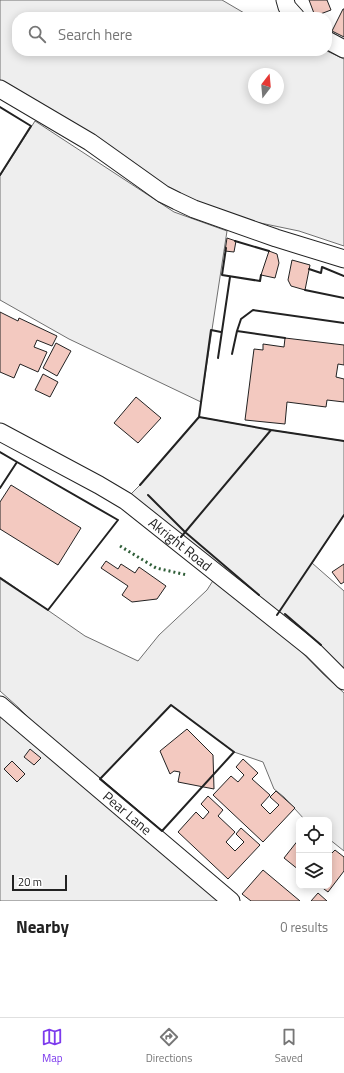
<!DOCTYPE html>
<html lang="en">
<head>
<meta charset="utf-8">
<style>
  :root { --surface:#fff; --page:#f2f2f2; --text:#222; --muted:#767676; --line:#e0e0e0; --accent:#7c3aed }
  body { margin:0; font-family:"Titillium Web",sans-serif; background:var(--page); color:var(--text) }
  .controls { position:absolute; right:12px; bottom:12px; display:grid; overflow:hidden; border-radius:8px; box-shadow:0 2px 10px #0003 }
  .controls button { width:36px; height:36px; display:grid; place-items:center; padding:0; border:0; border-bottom:1px solid var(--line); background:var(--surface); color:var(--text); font:20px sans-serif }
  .compass { position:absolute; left:248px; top:68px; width:36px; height:36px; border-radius:50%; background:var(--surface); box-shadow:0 2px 10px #0003; rotate:16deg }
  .scale { position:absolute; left:12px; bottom:10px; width:55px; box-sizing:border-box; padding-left:4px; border:2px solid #222; border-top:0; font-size:11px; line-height:14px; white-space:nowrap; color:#222; -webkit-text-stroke:3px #fff; paint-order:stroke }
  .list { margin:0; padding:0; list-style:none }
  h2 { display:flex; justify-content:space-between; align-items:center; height:52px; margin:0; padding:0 16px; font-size:17px }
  h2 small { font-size:13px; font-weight:400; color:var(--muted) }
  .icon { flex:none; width:22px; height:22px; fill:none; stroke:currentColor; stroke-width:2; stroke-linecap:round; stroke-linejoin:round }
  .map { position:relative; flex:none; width:344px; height:901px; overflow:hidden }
  .search { position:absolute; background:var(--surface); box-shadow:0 2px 10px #0003; left:12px; right:12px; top:12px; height:44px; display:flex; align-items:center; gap:10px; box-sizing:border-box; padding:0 14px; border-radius:16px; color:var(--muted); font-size:15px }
  .sheet { height:116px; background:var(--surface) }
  nav { display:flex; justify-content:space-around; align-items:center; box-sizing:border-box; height:56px; border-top:1px solid var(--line); background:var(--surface); font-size:11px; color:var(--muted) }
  nav a { display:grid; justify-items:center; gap:2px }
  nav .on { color:var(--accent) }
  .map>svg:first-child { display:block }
</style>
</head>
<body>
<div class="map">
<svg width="344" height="901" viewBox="0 0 344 901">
  <rect width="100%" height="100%" fill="#fff"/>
  <path fill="#eee" stroke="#6f6f6f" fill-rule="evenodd" d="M 0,0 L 222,0 L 251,17 L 17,17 L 17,51 L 327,51 L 344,59 L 344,246 L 299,231 L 241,219 L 189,203 L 0,80 ZM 254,74 L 278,74 L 278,98 L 254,98 Z
    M 35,121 L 174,212 L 227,231 L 201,402 L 69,339 L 0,300 L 0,176 Z
    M 199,417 L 271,430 L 344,441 L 344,515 L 312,563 L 344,591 L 344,672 L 130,495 L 140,485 Z
    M 0,577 L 85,636 L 138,661 L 159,635 L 207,590 L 214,579 L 290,640 L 323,674 L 344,693 L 344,851 L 329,839 L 329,820 L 305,820 L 284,797 L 274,789 L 263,762 L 234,752 L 171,705 L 100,779 L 47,736 L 18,707 L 0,691 Z
    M 0,713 L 222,901 L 0,901 Z"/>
  <path fill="#f3c9c0" stroke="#222" d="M 309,0 L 327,0 L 331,10 L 315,16 Z
    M 343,9 L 344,9 L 344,37 L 332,31 Z
    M 227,238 L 236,241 L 234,252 L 225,251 Z
    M 269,251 L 277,254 L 279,263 L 275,278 L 261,275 Z
    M 292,260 L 310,265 L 305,290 L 291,286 L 288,280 Z
    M 0,312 L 18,321 L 19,318 L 57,336 L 52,346 L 37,340 L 34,347 L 47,352 L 38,372 L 20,364 L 14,378 L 0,372 Z
    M 285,338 L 344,345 L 344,365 L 338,364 L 336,377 L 344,379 L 344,402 L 327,400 L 326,407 L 287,402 L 285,424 L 245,420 L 254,349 L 263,350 L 263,344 L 284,347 Z
    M 56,343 L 71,351 L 57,376 L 43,368 Z
    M 43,374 L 58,382 L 50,397 L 35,390 Z
    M 136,397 L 161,418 L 138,443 L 114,423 Z
    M 11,485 L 81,528 L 58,565 L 0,529 L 0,502 Z
    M 106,561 L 118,569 L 121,564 L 135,573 L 139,567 L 166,586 L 157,599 L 132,602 L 122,595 L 128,586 L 101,568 Z
    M 344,564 L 344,582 L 341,584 L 332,572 Z
    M 187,729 L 213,755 L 214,789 L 178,782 L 180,772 L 174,771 L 170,774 L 160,751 Z
    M 30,749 L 41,758 L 34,765 L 24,757 Z
    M 243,759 L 258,773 L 252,779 L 270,795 L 261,805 L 270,814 L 279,805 L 270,797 L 276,791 L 295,808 L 263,842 L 213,795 L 231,776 L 238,782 L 244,775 L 236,767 Z
    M 12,761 L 25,774 L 17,782 L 4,769 Z
    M 208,796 L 223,810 L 218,816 L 235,832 L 226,842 L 235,851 L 244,842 L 236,834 L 241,828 L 260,845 L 228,879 L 178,832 L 196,812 L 203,819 L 209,812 L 201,804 Z
    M 299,839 L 299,870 L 284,858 Z
    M 335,850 L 344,857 L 344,871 L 328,892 L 320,886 L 329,886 L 329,853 L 331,854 Z
    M 263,870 L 300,901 L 251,901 L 242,894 Z
    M 318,893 L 327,901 L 311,901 Z"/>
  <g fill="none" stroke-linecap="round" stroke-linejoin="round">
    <defs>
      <g id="minor">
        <path d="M 285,0 L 287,7 L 296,17"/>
        <path d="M 327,40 L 344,49"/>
        <path d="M 0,89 L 90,142 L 163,194 L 177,201 L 194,209 L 276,238 L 344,259"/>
        <path id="s1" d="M 0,432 L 99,485 L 126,501 L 312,649 L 344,681"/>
        <path id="s2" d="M 0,705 L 231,901"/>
      </g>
    </defs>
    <use href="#minor" stroke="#222" stroke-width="19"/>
    <use href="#minor" stroke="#fff" stroke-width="17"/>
    <path stroke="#2f5e38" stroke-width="3" stroke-dasharray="2 3" stroke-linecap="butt" d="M 120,546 L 156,568 L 187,575"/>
    <path stroke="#222" stroke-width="2" d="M 0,107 L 31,126 L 0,175
      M 235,241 L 269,251
      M 226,248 L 222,275 L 260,281 L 261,275
      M 309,269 L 321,273 L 322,267 L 344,276
      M 305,290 L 344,298
      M 237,331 L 285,338
      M 221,332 L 211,330 L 199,417 L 271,430
      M 232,354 L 237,331 L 241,319 L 253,310 L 344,323
      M 218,358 L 230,277
      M 0,452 L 17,462 L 0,488
      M 140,485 L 199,417
      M 148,495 L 185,532 L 259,595
      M 181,537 L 271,430 L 344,441
      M 0,578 L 48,610 L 118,520 L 17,462
      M 285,614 L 321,645
      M 277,615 L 344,515
      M 171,705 L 234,752 L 162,831 L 100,779 Z"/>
  </g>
  <g text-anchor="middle" stroke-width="3" stroke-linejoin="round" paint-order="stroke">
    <g font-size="14" fill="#222" stroke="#fff">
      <text dy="5" stroke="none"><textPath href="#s1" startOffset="213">Akright Road</textPath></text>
      <text dy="5" stroke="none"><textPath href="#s2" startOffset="167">Pear Lane</textPath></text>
    </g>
  </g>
</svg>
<div class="controls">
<button><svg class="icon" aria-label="locate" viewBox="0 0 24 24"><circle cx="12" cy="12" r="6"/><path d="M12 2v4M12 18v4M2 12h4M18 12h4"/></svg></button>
<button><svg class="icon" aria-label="layers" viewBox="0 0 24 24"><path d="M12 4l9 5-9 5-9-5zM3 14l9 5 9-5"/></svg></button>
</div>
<svg class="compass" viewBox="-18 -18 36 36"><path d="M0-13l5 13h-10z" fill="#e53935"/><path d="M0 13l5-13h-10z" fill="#767676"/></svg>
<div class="scale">20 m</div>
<div class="search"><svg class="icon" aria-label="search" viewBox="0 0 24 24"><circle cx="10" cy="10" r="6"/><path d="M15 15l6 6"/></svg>Search here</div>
</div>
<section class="sheet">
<h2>Nearby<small>0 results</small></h2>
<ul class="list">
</ul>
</section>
<nav>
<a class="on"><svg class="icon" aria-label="map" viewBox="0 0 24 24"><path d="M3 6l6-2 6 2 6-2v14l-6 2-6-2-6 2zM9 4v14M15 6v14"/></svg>Map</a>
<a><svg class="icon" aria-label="directions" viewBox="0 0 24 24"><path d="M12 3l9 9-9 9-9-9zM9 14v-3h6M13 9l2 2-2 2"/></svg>Directions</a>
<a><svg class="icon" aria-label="saved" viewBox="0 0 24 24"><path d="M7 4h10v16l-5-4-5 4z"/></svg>Saved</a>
</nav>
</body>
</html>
